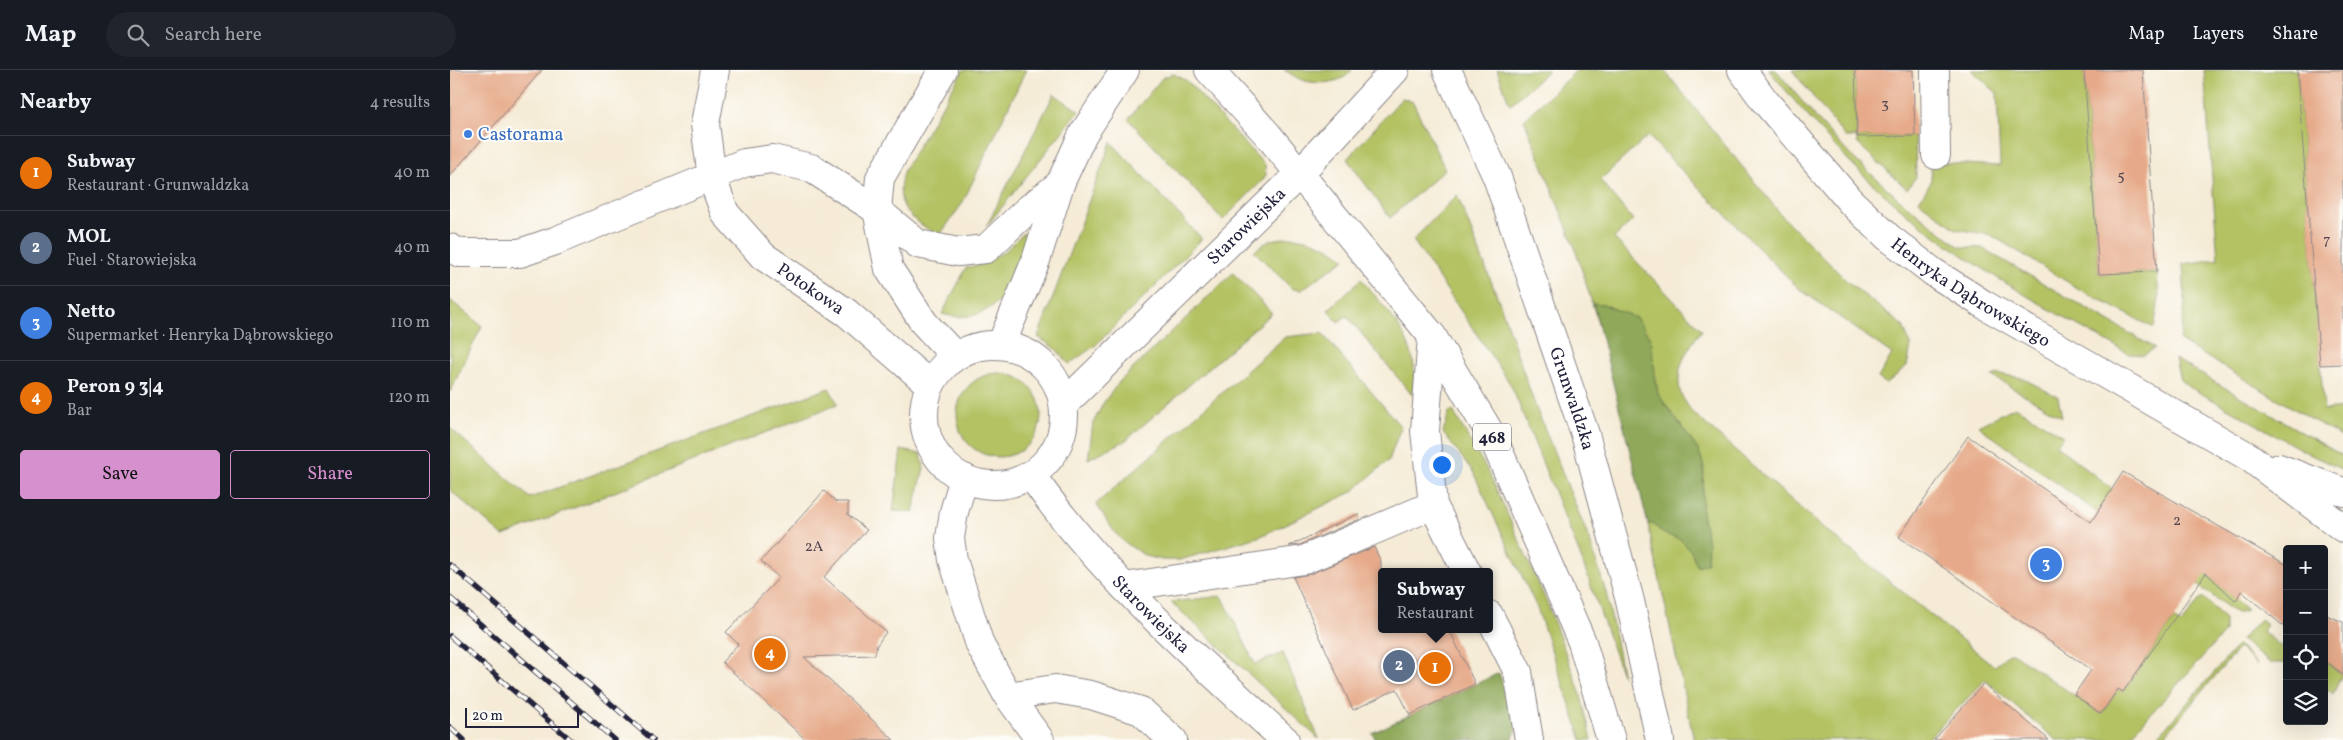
<!DOCTYPE html>
<html lang="en">
<head>
<meta charset="utf-8">
<style>
  :root { --surface:#171b24; --page:#20242c; --text:#f1f3f6; --muted:#9ea1a6; --line:#363941; --accent:#d690ce }
  body { margin:0; font-family:Vollkorn,serif; background:var(--page); color:var(--text) }
  .controls { position:absolute; right:15px; bottom:15px; display:grid; overflow:hidden; border-radius:5px; box-shadow:0 5px 20px #0002 }
  .controls button { width:45px; height:45px; display:grid; place-items:center; padding:0; border:0; border-bottom:1px solid var(--line); background:var(--surface); color:var(--text); font:25px sans-serif }
  .scale { position:absolute; left:15px; bottom:12px; width:114px; box-sizing:border-box; padding-left:5px; border:2px solid #22223b; border-top:0; font-size:14px; line-height:18px; white-space:nowrap; color:#22223b; -webkit-text-stroke:4px #fdfcf7; paint-order:stroke }
  .you { position:absolute; left:991px; top:394px; width:18px; height:18px; margin:-12px; border:4px solid #fff; border-radius:50%; background:#1a73e8; box-shadow:0 0 0 8px #1a73e833 }
  .badge { display:grid; place-items:center; width:32px; height:32px; border-radius:50%; background:var(--accent); color:#fff; font-size:16px; font-weight:700 }
  .pin { position:absolute; translate:-50% -50%; border:2px solid #fff; box-shadow:0 1px 5px #0006 }
  .popup { position:absolute; left:928px; top:498px; width:115px; height:65px; box-sizing:border-box; display:grid; place-content:center; border-radius:5px; background:var(--surface); filter:drop-shadow(0 1px 4px #0005); font-size:16px; white-space:nowrap; color:var(--muted) }
  .popup b { font-size:19px; color:var(--text) }
  .popup::after { content:''; position:absolute; left:50%; top:100%; margin-left:-10px; border:10px solid transparent; border-top-color:var(--surface) }
  .list { margin:0; padding:0; list-style:none }
  h2 { display:flex; justify-content:space-between; align-items:center; height:65px; margin:0; padding:0 20px; font-size:21px }
  h2 small { font-size:16px; font-weight:400; color:var(--muted) }
  .list li { display:grid; grid-template-columns:32px 1fr auto; gap:15px; align-items:center; box-sizing:border-box; height:75px; padding:0 20px; border-top:1px solid var(--line) }
  .list b { display:block; font-size:19px; white-space:nowrap }
  .list p { margin:0; font-size:16px; white-space:nowrap; color:var(--muted) }
  .list em { font-size:16px; font-style:normal; color:var(--muted) }
  .actions { display:flex; gap:10px; padding:15px 20px }
  .actions a { flex:1; padding:11px 0; border:1px solid var(--accent); border-radius:5px; text-align:center; font-size:18px; color:var(--accent) }
  .actions .main { background:var(--accent); color:#111 }
  .icon { flex:none; width:28px; height:28px; fill:none; stroke:currentColor; stroke-width:2; stroke-linecap:round; stroke-linejoin:round }
  .map { position:relative; flex:none; width:1893px; height:670px; overflow:hidden }
  header { display:flex; align-items:center; gap:30px; box-sizing:border-box; height:70px; padding:0 25px; background:var(--surface); border-bottom:1px solid var(--line) }
  header strong { font-size:24px }
  nav { display:flex; gap:28px; margin-inline-start:auto; font-size:18px }
  .search { width:350px; height:45px; background:var(--page); display:flex; align-items:center; gap:12px; box-sizing:border-box; padding:0 18px; border-radius:28px; color:var(--muted); font-size:19px }
  main { display:flex }
  aside { flex:1; background:var(--surface) }
  .map>svg:first-child { display:block }
</style>
</head>
<body>
<header>
<strong>Map</strong>
<div class="search"><svg class="icon" aria-label="search" viewBox="0 0 24 24"><circle cx="10" cy="10" r="6"/><path d="M15 15l6 6"/></svg>Search here</div>
<nav><a>Map</a><a>Layers</a><a>Share</a></nav>
</header>
<main>
<aside>
<h2>Nearby<small>4 results</small></h2>
<ul class="list">
<li><span class="badge" style="background:#e8710a">1</span><div><b>Subway</b><p>Restaurant · Grunwaldzka</p></div><em>40 m</em></li>
<li><span class="badge" style="background:#5c6f8a">2</span><div><b>MOL</b><p>Fuel · Starowiejska</p></div><em>40 m</em></li>
<li><span class="badge" style="background:#3f7fe0">3</span><div><b>Netto</b><p>Supermarket · Henryka Dąbrowskiego</p></div><em>110 m</em></li>
<li><span class="badge" style="background:#e8710a">4</span><div><b>Peron 9 3|4</b><p>Bar</p></div><em>120 m</em></li>
</ul>
<div class="actions"><a class="main">Save</a><a>Share</a></div>
</aside>
<div class="map">
<svg width="1893" height="670" viewBox="0 0 1893 670">
  <rect width="100%" height="100%" fill="#fdfcf7"/>
  <filter id="ink" filterUnits="userSpaceOnUse"><feTurbulence type="fractalNoise" baseFrequency=".02" numOctaves="2"/><feDisplacementMap in="SourceGraphic" scale="10" xChannelSelector="R" yChannelSelector="G"/><feConvolveMatrix kernelMatrix="1 2 1 2 8 2 1 2 1" color-interpolation-filters="sRGB"/></filter>
  <filter id="wash" filterUnits="userSpaceOnUse"><feTurbulence type="fractalNoise" baseFrequency=".0096" numOctaves="4" result="noise"/><feDisplacementMap in="SourceGraphic" scale="20" xChannelSelector="R" yChannelSelector="G"/><feGaussianBlur stdDeviation="1.12" result="paint"/><feColorMatrix in="noise" values="0 0 0 0 0 0 0 0 0 0 0 0 0 0 0 0 0 1.4 0 .05"/><feComposite in="paint" operator="in"/></filter>
  <g filter="url(#wash)">
    <rect width="100%" height="100%" fill="#f5ebd6"/>
    <path fill="#b4c264" stroke="#6b7250" d="M 513,0 L 576,0 L 512,134 L 489,166 C 460,148 442,137 454,100 Z
      M 834,0 L 902,0 C 893,14 867,15 852,10 C 846,8 840,3 834,0 Z
      M 1047,0 L 1099,0 L 1060,35 Z
      M 1127,0 L 1214,0 L 1334,148 L 1398,212 L 1453,256 L 1461,276 L 1457,296 L 1436,314 L 1428,308 L 1442,284 L 1348,218 L 1198,66 L 1150,110 L 1183,150 L 1164,168 L 1252,260 C 1238,278 1225,297 1230,321 C 1232,328 1238,336 1242,342 L 1371,456 L 1544,596 L 1561,582 L 1651,644 L 1668,619 L 1673,622 L 1724,549 L 1731,554 L 1751,528 L 1754,528 L 1775,549 L 1775,562 L 1677,670 L 1606,670 L 1535,610 L 1477,670 L 1244,670 L 1170,324 L 1125,178 L 1074,49 Z
      M 1319,0 L 1326,0 L 1366,48 L 1400,85 L 1449,129 L 1510,177 L 1532,178 L 1705,278 L 1694,285 L 1679,284 C 1611,246 1541,208 1479,161 C 1418,116 1367,59 1319,0 Z
      M 1342,0 L 1405,0 L 1407,67 L 1465,66 L 1466,107 L 1457,119 L 1407,73 L 1407,67 L 1395,67 Z
      M 1521,0 L 1634,0 L 1649,204 L 1707,202 L 1709,229 L 1704,258 L 1629,219 L 1541,165 L 1506,159 L 1469,131 L 1481,112 L 1481,92 L 1550,96 L 1547,23 Z
      M 1754,0 L 1847,0 L 1874,340 L 1893,338 L 1893,368 L 1730,271 L 1735,234 L 1733,194 L 1768,189 Z
      M 724,4 L 737,11 L 815,95 L 816,105 L 813,110 L 773,150 L 678,49 L 713,7 Z
      M 604,24 L 629,41 L 536,157 Z
      M 952,28 L 963,32 L 995,99 L 940,148 L 897,89 Z
      M 661,72 L 752,169 L 646,275 L 619,294 L 606,279 L 588,267 Z
      M 1007,125 L 1049,231 L 1085,335 L 1140,471 L 1157,526 L 1173,607 L 1131,488 L 1061,315 L 963,170 Z
      M 573,163 L 576,164 C 570,210 546,259 492,244 L 516,198 L 535,193 L 555,181 Z
      M 841,167 C 863,169 878,175 895,189 L 851,220 L 842,219 L 804,181 L 820,170 Z
      M 783,203 L 822,243 L 675,371 L 638,389 L 643,353 L 654,332 L 670,311 Z
      M 911,209 C 932,235 962,264 964,298 C 965,307 963,317 962,325 L 897,246 L 888,252 L 878,240 Z
      M 0,230 L 32,256 L 0,322 Z
      M 872,263 L 951,357 L 939,390 L 902,422 L 811,466 L 730,490 L 712,490 L 696,486 L 675,473 L 665,463 L 646,434 L 835,267 Z
      M 1725,289 L 1893,386 L 1893,400 L 1861,385 L 1736,315 L 1730,310 Z
      M507 345a42 42 0 1 1 84 0a42 42 0 1 1-84 0Z
      M 1549,304 L 1572,308 L 1608,327 L 1612,347 L 1542,306 Z
      M 379,318 L 388,334 L 53,466 L 0,420 L 0,358 L 80,428 Z
      M 1565,337 L 1614,366 L 1606,375 L 1662,419 L 1797,540 L 1786,543 L 1528,356 Z
      M 1003,341 L 1040,405 L 1097,533 L 1130,622 L 1142,670 L 1132,670 L 1087,538 L 1023,402 L 993,363 L 999,342 Z
      M 451,380 L 471,384 L 474,398 L 463,442 L 443,441 Z
      M 772,526 L 805,594 L 833,583 L 869,669 L 721,532 Z
      M 1810,549 L 1817,555 L 1812,561 L 1837,581 L 1837,593 L 1820,593 L 1791,570 Z
      M 1788,575 L 1807,595 L 1789,578 L 1711,670 L 1705,670 Z
      M 1874,590 L 1892,605 L 1883,624 L 1874,617 Z"/>
    <path fill="#8fa85a" stroke="#58654a" d="M 1143,233 L 1153,234 L 1186,248 L 1200,267 L 1208,324 L 1249,381 L 1254,397 L 1252,443 L 1258,473 L 1257,493 L 1247,496 L 1241,481 L 1230,469 L 1214,464 L 1203,454 L 1198,454 Z
      M 1049,603 L 1068,657 L 1062,670 L 926,670 L 922,663 Z"/>
    <g id="blocks">
      <path fill="#e6aa8a" d="M 0,0 L 92,0 L 0,106 Z
        M 1405,0 L 1463,0 L 1465,66 L 1407,67 Z
        M 1634,0 L 1693,0 L 1707,202 L 1649,204 Z
        M 1847,0 L 1893,0 L 1893,294 L 1870,295 Z
        M 1518,366 L 1641,452 L 1673,402 L 1837,495 L 1837,559 L 1791,521 L 1786,531 L 1756,503 L 1673,622 L 1668,619 L 1651,644 L 1624,625 L 1641,600 L 1449,467 Z
        M 374,421 L 386,432 L 398,432 L 398,445 L 417,460 L 374,507 L 436,562 L 427,575 L 425,585 L 354,587 L 444,670 L 356,670 L 272,592 L 288,574 L 276,562 L 329,508 L 311,491 Z
        M 908,444 L 910,449 L 850,475 L 839,476 Z
        M 924,477 L 931,492 L 931,559 L 999,559 L 1025,614 L 960,645 L 947,619 L 903,640 L 843,507 L 860,504 Z
        M 1874,544 L 1893,552 L 1893,605 L 1874,590 Z
        M 1533,614 L 1599,670 L 1484,670 Z"/>
    </g>
  </g>
  <g filter="url(#ink)">
    <use href="#blocks" fill-opacity="0" stroke="#8c8688" stroke-width="1"/>
    <g fill="none" stroke-linecap="round" stroke-linejoin="round">
      <defs>
        <g id="minor">
          <path id="s1" d="M 265,0 L 255,54 L 262,108 L 275,143 L 313,186 L 397,243 L 480,315"/>
          <path d="M 493,0 L 430,108 L 427,140 L 439,199 L 474,253 L 505,286"/>
          <path d="M 1485,0 L 1486,85"/>
          <path d="M 0,178 L 10,183 L 70,183 L 105,171 L 294,93 L 322,89 L 361,98 L 427,140 L 468,174 L 508,182 L 536,179 L 576,141 L 610,114"/>
          <path d="M 982,266 L 975,361 L 983,435 L 1017,502"/>
          <path d="M 514,408 L 504,442 L 500,468 L 503,490 L 530,575 L 558,626 L 590,670"/>
          <path d="M 674,517 L 854,490 L 983,435"/>
          <path d="M 1039,545 L 1068,602 L 1079,670"/>
          <path d="M 558,626 L 605,619 L 641,625 L 691,641 L 723,670"/>
        </g>
        <g id="major">
          <path d="M 759,0 L 818,65 L 982,266 L 1043,368 L 1132,572 L 1161,670"/>
          <path id="s2" d="M 997,0 L 1047,107 L 1135,364 L 1180,531 L 1210,670"/>
          <path id="s3" d="M 1292,0 L 1314,30 L 1401,132 L 1438,167 L 1483,202 L 1533,234 L 1799,387 L 1893,458"/>
          <path d="M 551,275 L 586,190 L 610,114 L 633,64 L 675,0"/>
          <circle cx="544" cy="345" r="70"/>
          <path id="s4" d="M 614,334 L 849,104 L 945,0"/>
          <path d="M 1829,398 L 1893,422"/>
          <path id="s5" d="M 581,405 C 652,506 745,587 835,670"/>
        </g>
      </defs>
      <use href="#minor" stroke="#8c8688" stroke-width="30"/>
      <use href="#major" stroke="#8c8688" stroke-width="30"/>
      <use href="#minor" stroke="#fff" stroke-width="28"/>
      <use href="#major" stroke="#fff" stroke-width="28"/>
      <defs>
        <path id="rail" d="M 0,495 L 203,670
          M 0,528 L 165,670
          M 0,566 L 121,670
          M 0,657 L 14,670"/>
      </defs>
      <use href="#rail" stroke="#22223b" stroke-width="5.5"/>
      <use href="#rail" stroke="#fdfcf7" stroke-width="4" stroke-dasharray="11" stroke-linecap="butt"/>
    </g>
  </g>
  <circle fill="#3f7fe0" stroke="#fdfcf7" stroke-width="2" cx="18" cy="64" r="5"/>
  <g text-anchor="middle" stroke-width="4" stroke-linejoin="round" paint-order="stroke">
    <g font-size="15" fill="#53444f">
      <text x="1435" y="38">3</text>
      <text x="1671" y="110">5</text>
      <text x="1877" y="174">7</text>
      <text x="1727" y="455">2</text>
      <text x="364" y="481">2A</text>
    </g>
    <rect fill="#fdfcf7" stroke="#646373" stroke-width="1" x="1023" y="353.5" width="38" height="27" rx="4"/>
    <g font-size="16" font-weight="bold" fill="#22223b">
      <text x="1042" y="373">468</text>
    </g>
    <g font-size="18" fill="#366cbe" stroke="#fdfcf7" text-anchor="start">
      <text x="28" y="70">Castorama</text>
    </g>
    <g font-size="18" fill="#22223b" stroke="#fdfcf7">
      <text dy="6" stroke="none"><textPath href="#s4" startOffset="255">Starowiejska</textPath></text>
      <text dy="6" stroke="none"><textPath href="#s1" startOffset="262">Potokowa</textPath></text>
      <text dy="6" stroke="none"><textPath href="#s3" startOffset="322">Henryka Dąbrowskiego</textPath></text>
      <text dy="6" stroke="none"><textPath href="#s2" startOffset="352">Grunwaldzka</textPath></text>
      <text dy="6" stroke="none"><textPath href="#s5" startOffset="184">Starowiejska</textPath></text>
    </g>
  </g>
</svg>
<div class="controls">
<button>+</button>
<button>−</button>
<button><svg class="icon" aria-label="locate" viewBox="0 0 24 24"><circle cx="12" cy="12" r="6"/><path d="M12 2v4M12 18v4M2 12h4M18 12h4"/></svg></button>
<button><svg class="icon" aria-label="layers" viewBox="0 0 24 24"><path d="M12 4l9 5-9 5-9-5zM3 14l9 5 9-5"/></svg></button>
</div>
<div class="scale">20 m</div>
<div class="you"></div>
<div class="pin badge" style="left:985px;top:598px;background:#e8710a">1</div>
<div class="popup"><b>Subway</b>Restaurant</div>
<div class="pin badge" style="left:949px;top:596px;background:#5c6f8a">2</div>
<div class="pin badge" style="left:1596px;top:494px;background:#3f7fe0">3</div>
<div class="pin badge" style="left:320px;top:584px;background:#e8710a">4</div>
</div>
</main>
</body>
</html>
